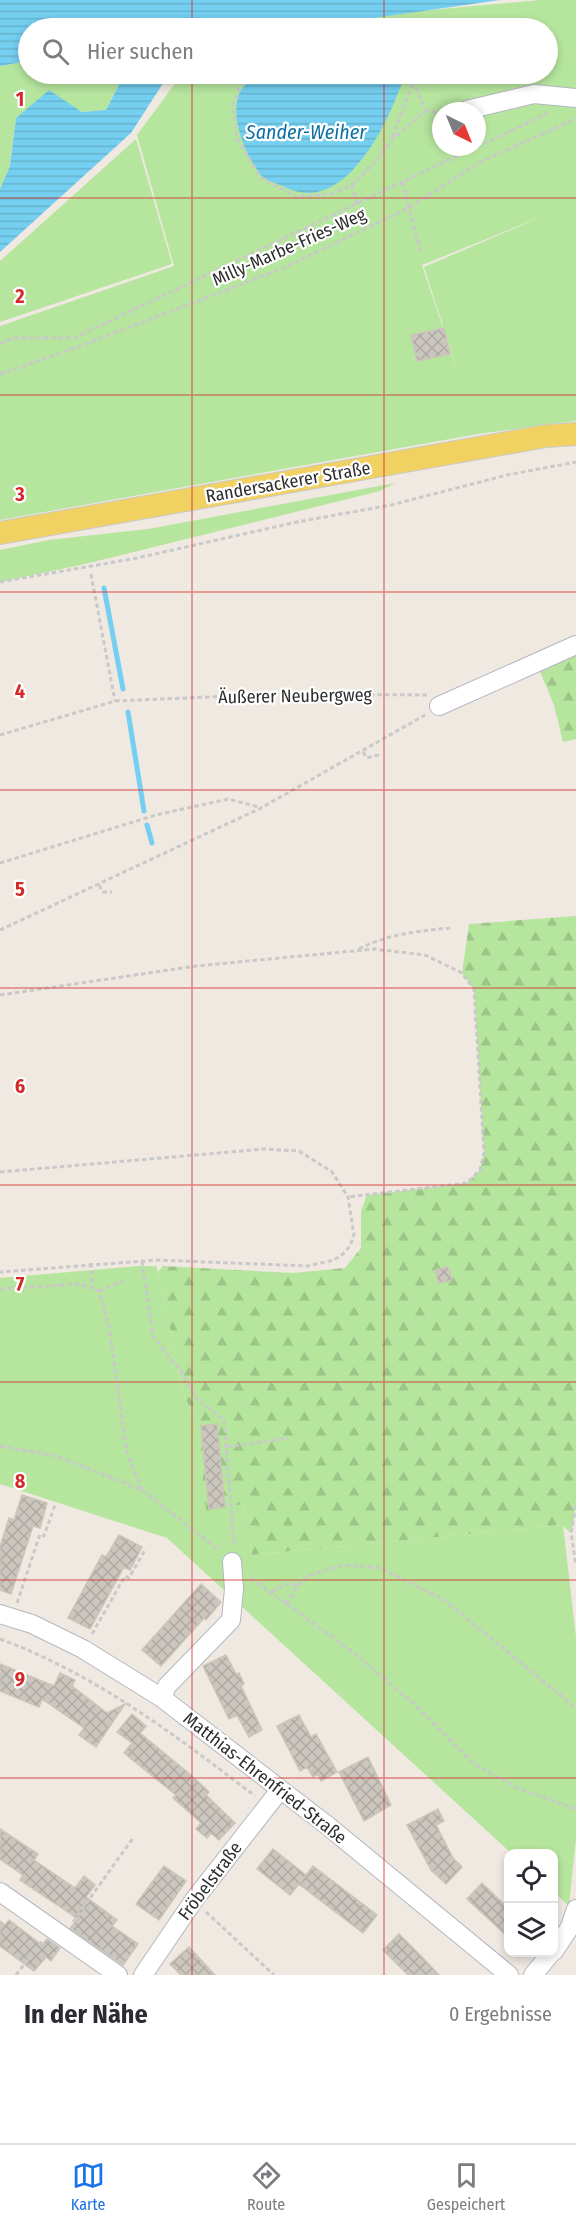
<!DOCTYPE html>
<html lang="de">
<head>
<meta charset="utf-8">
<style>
  :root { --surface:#fff; --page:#f2f2f3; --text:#2b2b33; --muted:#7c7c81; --line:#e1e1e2; --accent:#1a73e8 }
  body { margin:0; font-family:"Fira Sans Condensed",sans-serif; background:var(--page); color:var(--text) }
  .controls { position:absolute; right:18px; bottom:18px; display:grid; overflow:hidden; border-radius:12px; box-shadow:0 3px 9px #0003 }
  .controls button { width:54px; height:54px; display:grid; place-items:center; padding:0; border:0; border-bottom:2px solid var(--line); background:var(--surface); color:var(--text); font:30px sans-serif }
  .compass { position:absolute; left:432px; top:102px; width:54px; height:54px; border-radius:50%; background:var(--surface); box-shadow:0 3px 9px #0003; rotate:137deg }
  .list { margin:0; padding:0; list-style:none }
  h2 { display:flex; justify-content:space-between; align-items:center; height:78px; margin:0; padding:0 24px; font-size:26px }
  h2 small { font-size:20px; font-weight:400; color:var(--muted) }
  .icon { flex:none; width:33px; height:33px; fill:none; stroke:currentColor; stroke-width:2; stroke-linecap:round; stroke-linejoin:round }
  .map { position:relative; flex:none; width:576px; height:1975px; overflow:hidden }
  .search { position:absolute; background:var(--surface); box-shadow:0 3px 9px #0003; left:18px; right:18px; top:18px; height:66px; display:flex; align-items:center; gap:15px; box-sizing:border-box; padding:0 21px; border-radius:33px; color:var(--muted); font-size:22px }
  .sheet { height:168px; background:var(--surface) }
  nav { display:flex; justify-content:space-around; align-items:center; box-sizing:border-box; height:84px; border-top:2px solid var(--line); background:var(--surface); font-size:16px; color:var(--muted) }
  nav a { display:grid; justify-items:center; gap:3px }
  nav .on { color:var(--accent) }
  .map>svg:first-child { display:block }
</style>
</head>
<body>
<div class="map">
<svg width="576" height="1975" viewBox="0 0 576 1975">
  <defs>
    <pattern id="forest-firs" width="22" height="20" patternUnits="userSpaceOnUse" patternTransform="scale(1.5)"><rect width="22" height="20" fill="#b6e59e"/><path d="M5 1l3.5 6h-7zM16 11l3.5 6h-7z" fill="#9dc588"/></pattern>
    <pattern id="water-rules" width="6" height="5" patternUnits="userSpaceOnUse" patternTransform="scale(1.5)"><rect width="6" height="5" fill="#75cff0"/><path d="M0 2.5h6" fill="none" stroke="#66b2ce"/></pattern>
    <pattern id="building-cross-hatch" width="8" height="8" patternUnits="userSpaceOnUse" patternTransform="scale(1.5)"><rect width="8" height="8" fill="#cbc7bf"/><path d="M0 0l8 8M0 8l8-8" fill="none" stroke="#afaba4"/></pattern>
  </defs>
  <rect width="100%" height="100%" fill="#efe9e1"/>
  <path fill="#b6e59e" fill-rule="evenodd" d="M 541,0 L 576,0 L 576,421 L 478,434 L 0,520 L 0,326 L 174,266 L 137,135 L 182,74 L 548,74 L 548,28 L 303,28 L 397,13 ZM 441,111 L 477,111 L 477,147 L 441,147 ZM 546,215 L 424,267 L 460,379 L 422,265 Z
    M 28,61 L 28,74 L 132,74 L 122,79 L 106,110 L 82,112 L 49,91 L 16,118 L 10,166 L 0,189 L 0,66 Z
    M 136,139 L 172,264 L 0,322 L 0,261 Z
    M 395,483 L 380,491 L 85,564 L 0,582 L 0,550 L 49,540 L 148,529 Z
    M 139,1266 L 156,1266 L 158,1272 L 185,1398 L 197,1422 L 206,1510 L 243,1504 L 252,1555 L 563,1525 L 576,1637 L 576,1838 L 569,1906 L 554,1892 L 554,1854 L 511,1853 L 167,1538 L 0,1484 L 0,1278 Z"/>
  <path fill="url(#forest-firs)" d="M 576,645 L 576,739 L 563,742 L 554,705 L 536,662 Z
    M 576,916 L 576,1506 L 571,1533 L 562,1525 L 252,1555 L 243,1504 L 206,1511 L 197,1422 L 185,1398 L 158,1272 L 163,1266 L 293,1273 L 345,1268 L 361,1248 L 361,1211 L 367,1195 L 467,1183 L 480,1170 L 484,1153 L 474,989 L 462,973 L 469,924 Z"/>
  <path fill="url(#water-rules)" d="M 0,0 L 500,0 L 304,28 L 28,28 L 28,61 L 0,66 Z
    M 132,74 L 169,74 L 131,133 L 0,252 L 0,189 L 10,166 L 16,118 L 49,90 L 82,112 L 106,110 L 122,79 Z
    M 281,74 L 405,74 C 391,117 347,216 287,188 C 279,184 267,181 262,176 C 244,156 221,99 250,81 C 259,76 271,75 281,74 Z"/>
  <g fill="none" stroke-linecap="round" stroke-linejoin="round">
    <path stroke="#75cff0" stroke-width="5" d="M 104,588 L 123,689
      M 128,712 L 144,811
      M 147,825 L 152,843"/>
  </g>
  <path fill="url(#building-cross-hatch)" stroke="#cbc5ba" stroke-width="1.5" d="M 444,328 L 450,354 L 417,361 L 411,335 Z
    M 448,1267 L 452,1280 L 439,1283 L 435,1270 Z
    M 217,1424 L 225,1507 L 209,1509 L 201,1426 Z
    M 22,1495 L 47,1503 L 40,1528 L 33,1526 L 11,1594 L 0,1590 L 0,1547 L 9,1518 L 14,1520 Z
    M 119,1535 L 142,1547 L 130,1570 L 124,1567 L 90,1629 L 68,1618 L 102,1555 L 106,1557 Z
    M 201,1584 L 221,1602 L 206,1620 L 204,1618 L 161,1666 L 142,1650 Z
    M 226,1655 L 236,1674 L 239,1673 L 244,1684 L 241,1686 L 262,1730 L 249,1737 L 237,1715 L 229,1719 L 203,1666 Z
    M 0,1664 L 54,1686 L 60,1673 L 75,1680 L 72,1686 L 107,1713 L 125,1704 L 96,1747 L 79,1735 L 84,1728 L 42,1699 L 39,1707 L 0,1691 Z
    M 132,1714 L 146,1726 L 140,1733 L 192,1776 L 209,1792 L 206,1795 L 235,1823 L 219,1840 L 211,1833 L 207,1838 L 196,1829 L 201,1823 L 173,1798 L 176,1795 L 124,1753 L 132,1743 L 117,1732 Z
    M 299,1715 L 311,1737 L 316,1734 L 337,1772 L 321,1781 L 318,1774 L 313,1777 L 307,1767 L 300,1771 L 277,1726 Z
    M 368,1757 L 391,1805 L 364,1821 L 339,1772 Z
    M 438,1809 L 444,1821 L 436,1825 L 453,1858 L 462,1867 L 446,1884 L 431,1870 L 407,1825 Z
    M 0,1829 L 38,1854 L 34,1860 L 75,1888 L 84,1876 L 95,1885 L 86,1897 L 117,1920 L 112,1926 L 138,1944 L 123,1965 L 70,1928 L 78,1919 L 20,1880 L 23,1875 L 0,1859 Z
    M 273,1849 L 306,1875 L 290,1895 L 257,1869 Z
    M 164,1866 L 186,1881 L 159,1920 L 136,1904 Z
    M 313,1866 L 377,1915 L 363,1933 L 299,1884 Z
    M 482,1883 L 508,1908 L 508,1937 L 467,1899 Z
    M 9,1920 L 42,1945 L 47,1939 L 60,1948 L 51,1961 L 46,1957 L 34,1971 L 0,1946 L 0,1921 L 5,1925 Z
    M 399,1934 L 423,1958 L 439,1975 L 408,1975 L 383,1950 Z
    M 189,1947 L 215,1975 L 181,1975 L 170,1964 Z"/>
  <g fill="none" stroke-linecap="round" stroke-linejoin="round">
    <defs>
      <path id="minor" d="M 467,110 L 534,94 L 576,98
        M 439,706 L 576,645
        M 0,1614 L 32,1624 L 83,1649 L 162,1698 L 328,1826 L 509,1975
        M 162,1698 L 167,1686 L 231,1620 L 234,1589 L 232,1562
        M 0,1892 L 118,1975
        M 554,1951 L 570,1927 L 576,1909
        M 143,1975 L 194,1900 L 280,1790
        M 533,1975 L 552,1952"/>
      <path id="major" d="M 0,533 L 546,436 L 576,434"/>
    </defs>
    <use href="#minor" stroke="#b4b7c1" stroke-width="20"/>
    <use href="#major" stroke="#c9c9c9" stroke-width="24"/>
    <path stroke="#c9c9c9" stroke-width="3" stroke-dasharray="4.5 3" stroke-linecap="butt" d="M 265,74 L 248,79 L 239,88 L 233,105 L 237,139 L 261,178 L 297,197 L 331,194 L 352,185 L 377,160 L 392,139 L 426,111 L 441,113
      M 410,74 L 426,111
      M 392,137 L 413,83
      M 477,147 L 548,113
      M 402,182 L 421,252
      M 352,185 L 357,204
      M 0,344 L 13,338 L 74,338 L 476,147
      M 0,374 L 78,347 L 281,269 L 408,208 L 480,162 L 576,119
      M 91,574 L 115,701
      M 0,582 L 137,558 L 297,522 L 391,505 L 507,475 L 576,462
      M 0,735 L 115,701 L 280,694 L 428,695
      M 363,752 L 367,758 L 382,754
      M 0,863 L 156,815 L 228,799 L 259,807
      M 99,885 L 103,892 L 112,892
      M 0,930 L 261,808 L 425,715
      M 359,949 C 388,934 418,931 450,928
      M 0,995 L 196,966 L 374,949 L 425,955 L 462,973 L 474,989 L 484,1153 L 480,1170 L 467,1183 L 348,1197
      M 0,1172 L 264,1149 L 299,1151 L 332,1172 L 348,1197 L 354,1235 L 350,1246 L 343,1254 L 334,1260 L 308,1266 L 157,1260 L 0,1272
      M 142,1261 L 153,1336 L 182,1373 L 197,1399 L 224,1420 L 234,1546
      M 91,1263 L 92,1287
      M 0,1289 L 81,1284 L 99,1291 L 109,1326 L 127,1453 L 142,1490
      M 99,1291 L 123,1281
      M 0,1446 L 56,1456 L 142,1490 L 219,1550
      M 227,1447 L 288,1438
      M 576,1506 L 571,1533 L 576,1565
      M 251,1578 L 358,1656 L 415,1705 L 474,1764 L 520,1789 L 576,1809
      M 272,1591 L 287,1584 L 298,1585
      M 17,1603 L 40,1534 L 44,1536 L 55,1505
      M 286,1604 L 298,1585 L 310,1575 L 344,1565 L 380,1568 L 443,1599 L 576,1708
      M 92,1634 L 125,1576 L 129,1578 L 145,1550
      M 0,1639 C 95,1674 175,1735 255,1796
      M 206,1912 L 274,1975
      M 73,1922 L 133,1838
      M 16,1975 L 42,1941"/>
    <use href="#minor" stroke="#fff" stroke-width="18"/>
    <use href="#major" stroke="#f2d163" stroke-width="22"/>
  </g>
  <path fill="none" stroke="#d62828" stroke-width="1.5" stroke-opacity="0.55" d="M 192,0 L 192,28M 384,0 L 384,28M 192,74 L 192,1975M 384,74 L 384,1975M 0,198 L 576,198M 0,395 L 576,395M 0,592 L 576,592M 0,790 L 576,790M 0,988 L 576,988M 0,1185 L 576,1185M 0,1382 L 576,1382M 0,1580 L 576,1580M 0,1778 L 576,1778"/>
  <g text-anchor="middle" stroke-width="4.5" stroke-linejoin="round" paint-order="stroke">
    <g font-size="18" fill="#2e2e2e" stroke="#fff">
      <text transform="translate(289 247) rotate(-24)" y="6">Milly-Marbe-Fries-Weg</text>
      <text transform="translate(288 482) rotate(-10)" y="6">Randersackerer Straße</text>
      <text transform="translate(295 696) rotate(-1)" y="6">Äußerer Neubergweg</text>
      <text transform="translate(265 1778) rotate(38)" y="6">Matthias-Ehrenfried-Straße</text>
      <text transform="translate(210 1881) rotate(-53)" y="6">Fröbelstraße</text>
    </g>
    <g font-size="20" font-style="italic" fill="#0d6fa3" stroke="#fff">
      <text x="306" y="139">Sander-Weiher</text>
    </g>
  </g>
  <g font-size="20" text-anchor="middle" font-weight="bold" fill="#d62828" stroke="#fff" stroke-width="4.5" stroke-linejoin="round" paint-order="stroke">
    <text x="20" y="106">1</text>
    <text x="20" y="303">2</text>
    <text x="20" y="501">3</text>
    <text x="20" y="698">4</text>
    <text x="20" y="896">5</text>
    <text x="20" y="1093">6</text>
    <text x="20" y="1291">7</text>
    <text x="20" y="1488">8</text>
    <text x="20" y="1686">9</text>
  </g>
</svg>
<div class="controls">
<button><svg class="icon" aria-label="locate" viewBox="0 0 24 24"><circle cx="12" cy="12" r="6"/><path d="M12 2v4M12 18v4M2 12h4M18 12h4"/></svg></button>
<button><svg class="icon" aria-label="layers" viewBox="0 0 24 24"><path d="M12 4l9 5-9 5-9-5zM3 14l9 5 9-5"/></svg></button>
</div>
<svg class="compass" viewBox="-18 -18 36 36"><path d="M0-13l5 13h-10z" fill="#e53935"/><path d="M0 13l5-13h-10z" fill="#7c7c81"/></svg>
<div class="search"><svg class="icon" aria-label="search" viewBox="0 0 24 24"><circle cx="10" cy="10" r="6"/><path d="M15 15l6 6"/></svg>Hier suchen</div>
</div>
<section class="sheet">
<h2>In der Nähe<small>0 Ergebnisse</small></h2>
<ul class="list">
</ul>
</section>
<nav>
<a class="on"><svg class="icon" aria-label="map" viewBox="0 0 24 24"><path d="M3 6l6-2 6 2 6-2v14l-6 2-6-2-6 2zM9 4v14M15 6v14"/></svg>Karte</a>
<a><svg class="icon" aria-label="directions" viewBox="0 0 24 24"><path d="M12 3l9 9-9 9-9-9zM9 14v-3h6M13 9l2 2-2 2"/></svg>Route</a>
<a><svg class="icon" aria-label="saved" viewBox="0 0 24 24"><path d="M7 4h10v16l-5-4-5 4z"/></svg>Gespeichert</a>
</nav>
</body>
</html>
